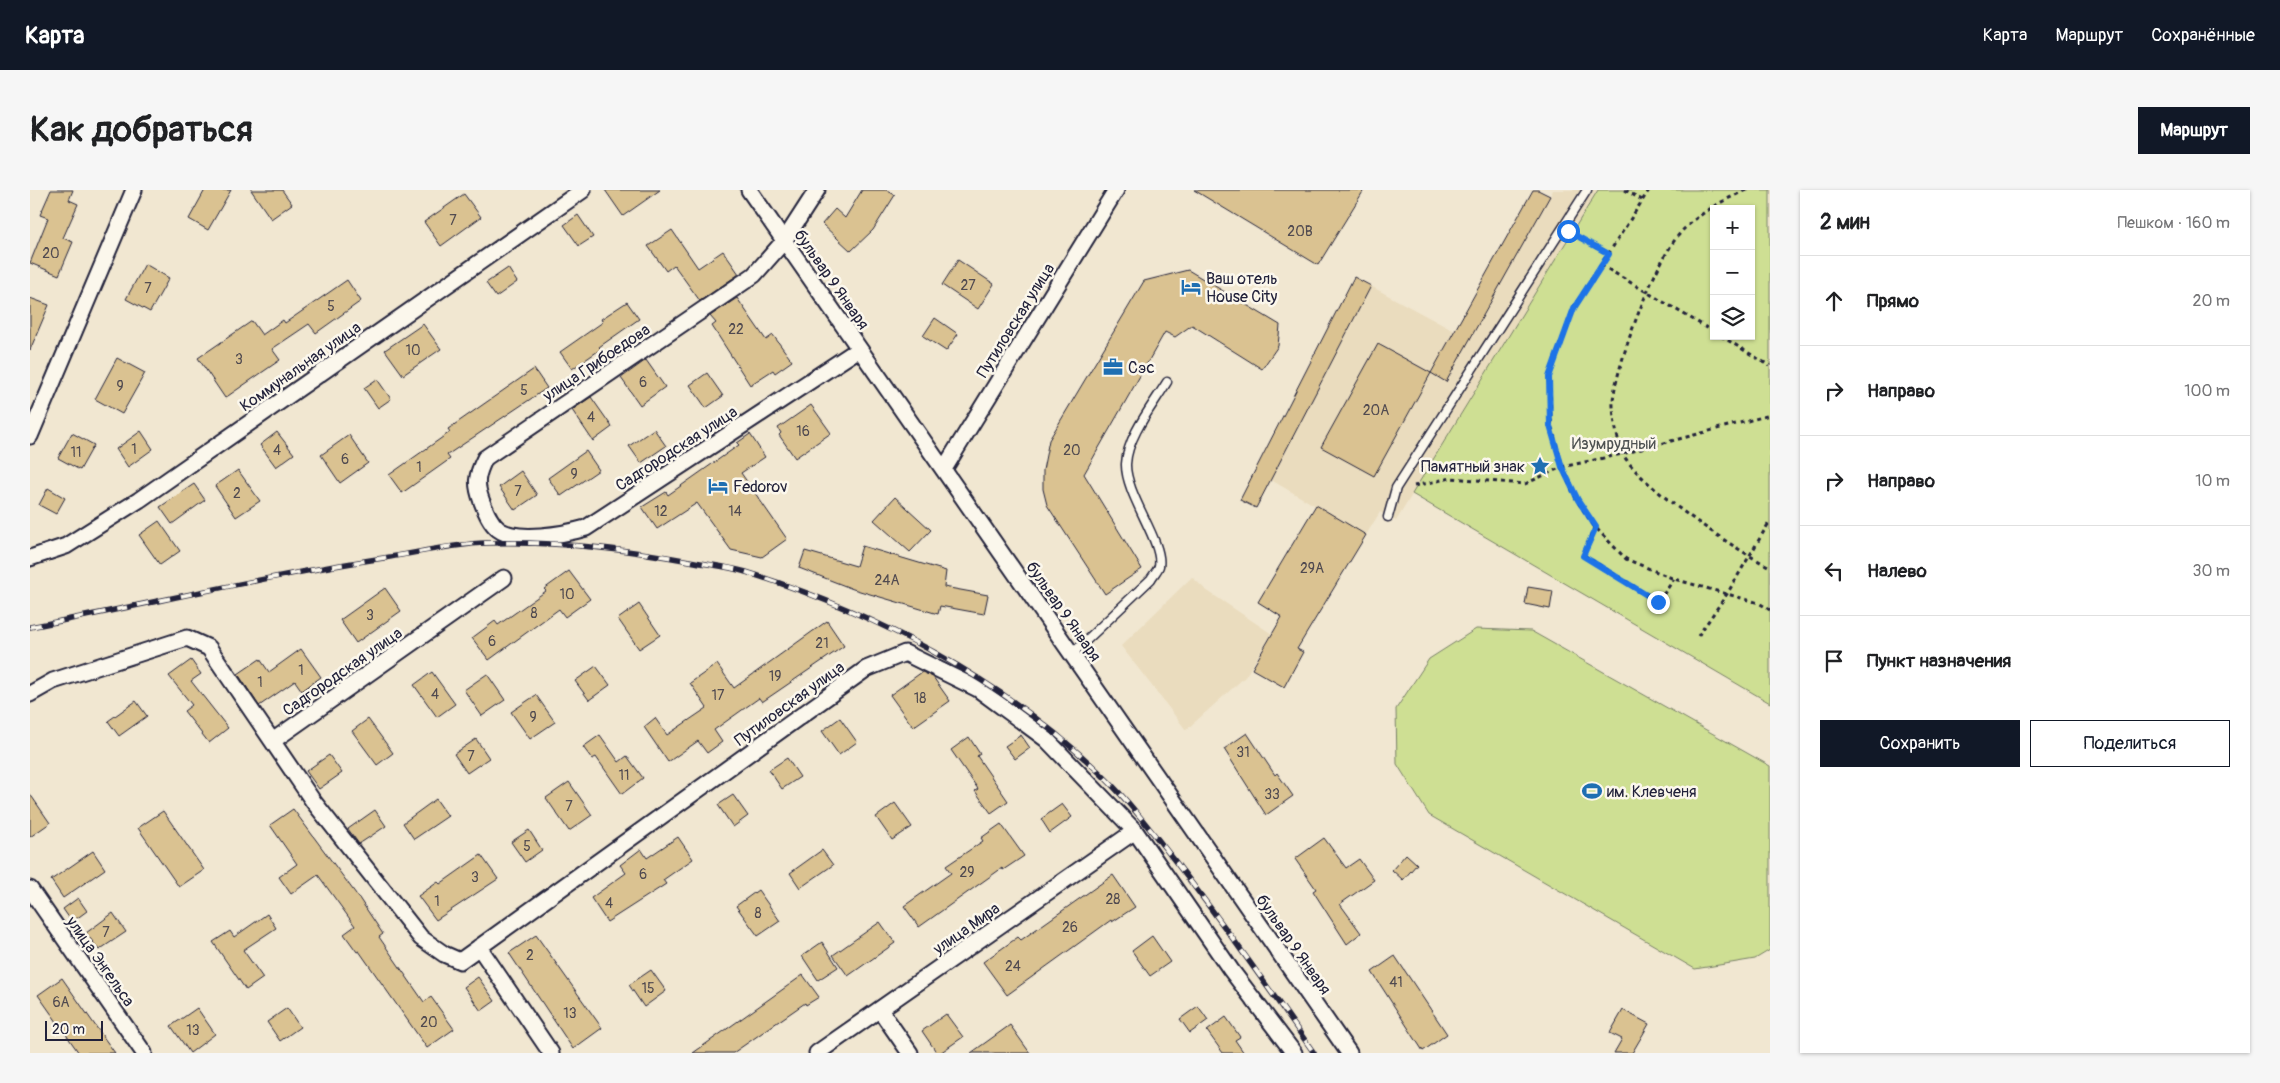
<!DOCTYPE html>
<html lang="ru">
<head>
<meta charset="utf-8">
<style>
  :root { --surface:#fff; --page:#f6f6f6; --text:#202124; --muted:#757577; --line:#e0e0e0; --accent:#111827 }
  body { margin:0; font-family:Pangolin,sans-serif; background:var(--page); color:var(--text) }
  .controls { position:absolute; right:15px; top:15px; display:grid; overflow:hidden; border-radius:0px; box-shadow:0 1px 4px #0004 }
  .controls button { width:45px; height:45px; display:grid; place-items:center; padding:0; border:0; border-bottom:1px solid var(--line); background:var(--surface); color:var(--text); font:25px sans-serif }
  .scale { position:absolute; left:15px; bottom:12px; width:58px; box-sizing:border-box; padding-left:5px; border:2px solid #22223b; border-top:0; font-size:14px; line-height:18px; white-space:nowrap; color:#22223b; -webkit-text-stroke:4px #fbf7ec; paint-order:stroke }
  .stop { position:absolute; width:15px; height:15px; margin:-11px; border:4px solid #1a73e8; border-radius:50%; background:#fff }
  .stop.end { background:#1a73e8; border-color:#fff; box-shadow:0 1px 5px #0008 }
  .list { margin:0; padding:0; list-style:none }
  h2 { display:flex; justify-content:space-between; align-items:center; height:65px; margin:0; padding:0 20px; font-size:21px }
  h2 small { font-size:16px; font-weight:400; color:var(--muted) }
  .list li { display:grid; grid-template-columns:32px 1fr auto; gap:15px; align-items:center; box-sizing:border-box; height:90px; padding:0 20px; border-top:1px solid var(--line) }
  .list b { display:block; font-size:19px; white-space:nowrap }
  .list em { font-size:16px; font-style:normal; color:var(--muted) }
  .actions { display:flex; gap:10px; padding:15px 20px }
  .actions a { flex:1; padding:11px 0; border:1px solid var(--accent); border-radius:0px; text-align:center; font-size:18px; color:var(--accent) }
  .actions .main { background:var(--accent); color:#fff }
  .icon { flex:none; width:28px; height:28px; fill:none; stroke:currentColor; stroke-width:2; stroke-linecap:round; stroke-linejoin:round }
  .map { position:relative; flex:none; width:1740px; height:863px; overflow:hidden; border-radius:0px }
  header { display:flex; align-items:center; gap:30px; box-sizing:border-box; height:70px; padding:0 25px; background:var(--accent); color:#fff }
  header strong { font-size:24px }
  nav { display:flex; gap:28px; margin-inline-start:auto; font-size:18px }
  .intro { display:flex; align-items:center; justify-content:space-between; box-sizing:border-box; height:120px; padding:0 30px }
  h1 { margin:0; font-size:35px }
  .button { padding:12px 22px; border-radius:0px; background:var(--accent); color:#fff; font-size:18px; font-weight:700 }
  main { display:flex; gap:30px; padding:0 30px }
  aside { flex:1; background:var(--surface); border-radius:0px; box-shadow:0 1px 4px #0004 }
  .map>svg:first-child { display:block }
</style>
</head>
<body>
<header>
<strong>Карта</strong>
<nav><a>Карта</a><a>Маршрут</a><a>Сохранённые</a></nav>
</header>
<div class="intro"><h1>Как добраться</h1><a class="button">Маршрут</a></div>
<main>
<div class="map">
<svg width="1740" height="863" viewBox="0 0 1740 863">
  <rect width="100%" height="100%" fill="#f1e7d1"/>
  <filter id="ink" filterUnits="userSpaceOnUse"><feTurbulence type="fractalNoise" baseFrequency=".02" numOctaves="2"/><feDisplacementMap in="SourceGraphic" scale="10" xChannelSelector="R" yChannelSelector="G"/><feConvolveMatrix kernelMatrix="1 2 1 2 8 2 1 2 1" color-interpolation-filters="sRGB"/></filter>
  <g filter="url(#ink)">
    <path fill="#eadcbe" d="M 1503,0 L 1508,0 L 1520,6 L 1523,0 L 1568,0 L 1366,331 L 1350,322 L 1336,345 L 1241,290 L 1226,318 L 1210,310 L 1324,87 L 1424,141 Z
      M 1162,387 L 1176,400 L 1242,444 L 1215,487 L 1156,540 L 1091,456 Z"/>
    <path fill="#cedf93" stroke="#788067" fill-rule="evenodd" d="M 1568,0 L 1740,0 L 1740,513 L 1382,304 ZM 1684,19 L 1721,19 L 1721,146 L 1684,146 Z
      M 1446,439 L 1501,441 L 1740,576 L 1740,760 L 1725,769 L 1665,779 L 1399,625 L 1367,574 L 1366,519 L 1399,469 Z"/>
    <path fill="#dac291" stroke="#22223b" d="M 21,0 L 43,0 L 39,10 L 48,14 L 33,48 L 43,52 L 29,85 L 0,73 L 18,28 L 10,25 Z
      M 175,0 L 201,0 L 178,40 L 159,29 Z
      M 221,0 L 252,0 L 262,14 L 241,29 Z
      M 575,0 L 630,0 L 593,26 Z
      M 832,0 L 856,0 L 865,5 L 843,40 L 821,61 L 792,34 L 805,19 L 815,28 Z
      M 1164,0 L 1334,0 L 1288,75 Z
      M 1503,0 L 1508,0 L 1520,6 L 1416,192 L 1401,183 Z
      M 434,4 L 451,27 L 411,56 L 394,32 Z
      M 548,25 L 563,47 L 549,56 L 534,35 Z
      M 642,40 L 668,78 L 693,61 L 709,84 L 670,111 L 644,75 L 636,81 L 618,56 Z
      M 928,70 L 964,94 L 948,119 L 912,95 Z
      M 115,74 L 139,88 L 120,122 L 96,109 Z
      M 478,78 L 487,92 L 466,107 L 456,93 Z
      M 1158,80 L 1250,135 L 1248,156 L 1232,179 L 1162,135 L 1145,147 L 1135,142 L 1054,284 L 1112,379 L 1075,404 L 1017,315 L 1013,299 L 1013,280 L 1019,250 L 1114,91 Z
      M 1324,87 L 1341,96 L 1226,318 L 1210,310 Z
      M 317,90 L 331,111 L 286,143 L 279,134 L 242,159 L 250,170 L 195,208 L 168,168 L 222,131 L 232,145 L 253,130 L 255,133 Z
      M 0,108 L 19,115 L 0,160 Z
      M 707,108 L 736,150 L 743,145 L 762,171 L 745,183 L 743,180 L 720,195 L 682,136 L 686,133 L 680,126 Z
      M 597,112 L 609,129 L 569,157 L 571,159 L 542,179 L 530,162 L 573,132 L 571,129 Z
      M 905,128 L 928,144 L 916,161 L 893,146 Z
      M 393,134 L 411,159 L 373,185 L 355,160 Z
      M 1348,154 L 1401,183 L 1344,286 L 1291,257 Z
      M 87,168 L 115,183 L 92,224 L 65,209 Z
      M 616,170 L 635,197 L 610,215 L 591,188 Z
      M 504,179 L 517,198 L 417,265 L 420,269 L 372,303 L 359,285 L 420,242 L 418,239 Z
      M 677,183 L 693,206 L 676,218 L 660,195 Z
      M 347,189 L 361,209 L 348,218 L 334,198 Z
      M 561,207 L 582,237 L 563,251 L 542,220 Z
      M 781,215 L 801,243 L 765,268 L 749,245 L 751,243 L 748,238 Z
      M 624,239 L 636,256 L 611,273 L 599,256 Z
      M 111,241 L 123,259 L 98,277 L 86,259 Z
      M 247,242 L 264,264 L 246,277 L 230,255 Z
      M 42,243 L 64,255 L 50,280 L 28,268 Z
      M 720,244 L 735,267 L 711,283 L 757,349 L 732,367 L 701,360 L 667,313 L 627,339 L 612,317 L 636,302 L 638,305 L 709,255 L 707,253 Z
      M 319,245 L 338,273 L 310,293 L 291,265 Z
      M 556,261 L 569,280 L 531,306 L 518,288 Z
      M 208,280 L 230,311 L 206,327 L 185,296 Z
      M 491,281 L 507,305 L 485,320 L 469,297 Z
      M 164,294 L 175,310 L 142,334 L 130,317 Z
      M 18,298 L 35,308 L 26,324 L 9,315 Z
      M 865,307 L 901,340 L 880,362 L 844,330 Z
      M 1286,315 L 1336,345 L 1267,459 L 1273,462 L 1254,497 L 1222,479 L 1252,427 L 1228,412 Z
      M 129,331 L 150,361 L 130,375 L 109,345 Z
      M 832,356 L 916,381 L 914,397 L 958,405 L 954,424 L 910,416 L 908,424 L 823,399 L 769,378 L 775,361 L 826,376 Z
      M 539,381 L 560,409 L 535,427 L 529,419 L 459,470 L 442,448 L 465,431 L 468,435 L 516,401 L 514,399 Z
      M 1498,397 L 1523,401 L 1520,419 L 1495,414 Z
      M 355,398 L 371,421 L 326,453 L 310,430 Z
      M 609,414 L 630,445 L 609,459 L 588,429 Z
      M 797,431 L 814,456 L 732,512 L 729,508 L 684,540 L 692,552 L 677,563 L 668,551 L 638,572 L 614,537 L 625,528 L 637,545 L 677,518 L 660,493 L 687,474 L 704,498 Z
      M 271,459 L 291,487 L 272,501 L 265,491 L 229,516 L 208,484 L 230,469 L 239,482 Z
      M 161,470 L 171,484 L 161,491 L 198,538 L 179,553 L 154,521 L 162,515 L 139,486 Z
      M 566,476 L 580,495 L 559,510 L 545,491 Z
      M 402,482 L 425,514 L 407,527 L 384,495 Z
      M 892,482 L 903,487 L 920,511 L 883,537 L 860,505 Z
      M 457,484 L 475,510 L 452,526 L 434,500 Z
      M 506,505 L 525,532 L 500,549 L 481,522 Z
      M 106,511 L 117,526 L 89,546 L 78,531 Z
      M 810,528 L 827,552 L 809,565 L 792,541 Z
      M 338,529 L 363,563 L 347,575 L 322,541 Z
      M 1217,543 L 1245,585 L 1247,583 L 1263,606 L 1236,625 L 1194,559 Z
      M 570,545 L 589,572 L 597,566 L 613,588 L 592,604 L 566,567 L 562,569 L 553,557 Z
      M 991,545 L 1000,558 L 985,569 L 975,556 Z
      M 939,547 L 950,564 L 947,566 L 978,611 L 961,623 L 945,601 L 948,599 L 921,560 Z
      M 446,549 L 459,568 L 437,583 L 424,564 Z
      M 299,565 L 312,583 L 289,599 L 276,581 Z
      M 757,568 L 770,587 L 752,599 L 739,580 Z
      M 539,592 L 562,625 L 539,641 L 516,608 Z
      M 0,604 L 20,633 L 0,647 Z
      M 703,605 L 718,626 L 703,637 L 688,615 Z
      M 406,609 L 418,626 L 384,649 L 373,633 Z
      M 865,613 L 882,637 L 862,650 L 846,627 Z
      M 1032,614 L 1042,627 L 1020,643 L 1011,629 Z
      M 263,619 L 329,708 L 353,744 L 349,747 L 394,812 L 401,807 L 424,839 L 397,858 L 329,761 L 327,762 L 314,744 L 325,736 L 288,685 L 261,704 L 249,687 L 267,674 L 240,635 Z
      M 345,620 L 356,636 L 329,654 L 318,639 Z
      M 133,621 L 174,680 L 149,697 L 108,638 Z
      M 971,634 L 994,666 L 973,680 L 972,678 L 889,737 L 874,716 L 921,683 L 916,676 L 953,651 L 951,648 Z
      M 499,640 L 512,660 L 495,672 L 481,652 Z
      M 648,647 L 663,669 L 633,690 L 636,694 L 577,732 L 561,708 L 596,683 L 590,675 L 611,659 L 617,668 Z
      M 1294,648 L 1316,678 L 1329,669 L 1344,690 L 1310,714 L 1331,743 L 1317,754 L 1283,701 L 1286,699 L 1265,669 Z
      M 792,660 L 803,675 L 770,698 L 760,683 Z
      M 63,661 L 75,679 L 33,708 L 21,690 Z
      M 1376,664 L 1387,674 L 1373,690 L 1362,680 Z
      M 451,665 L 468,689 L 406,730 L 388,706 L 408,692 L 410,694 Z
      M 1083,685 L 1105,717 L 1082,732 L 1081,730 L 977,805 L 953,772 L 988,747 L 991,750 Z
      M 728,700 L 750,731 L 728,746 L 706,716 Z
      M 48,708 L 57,721 L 42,732 L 33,719 Z
      M 83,723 L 96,742 L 69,760 L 56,743 Z
      M 237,724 L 246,738 L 213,760 L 233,788 L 216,800 L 183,752 L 200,741 L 204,747 Z
      M 850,732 L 865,753 L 818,786 L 803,765 Z
      M 506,745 L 572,838 L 543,859 L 479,763 Z
      M 1122,746 L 1140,772 L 1120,786 L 1102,761 Z
      M 792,752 L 808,777 L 788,790 L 772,766 Z
      M 1365,766 L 1417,844 L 1393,861 L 1342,782 Z
      M 621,780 L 636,801 L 614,817 L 599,795 Z
      M 773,785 L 789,807 L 776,815 L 775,813 L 703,863 L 663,863 Z
      M 448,787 L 465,811 L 451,821 L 434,797 Z
      M 32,788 L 69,841 L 85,863 L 49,863 L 8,805 Z
      M 1168,816 L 1178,830 L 1160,843 L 1150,829 Z
      M 167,818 L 185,844 L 160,863 L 141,836 Z
      M 257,818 L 270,837 L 250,851 L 237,832 Z
      M 1593,820 L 1619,834 L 1602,863 L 1584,863 L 1592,849 L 1580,843 Z
      M 916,824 L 933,847 L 910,863 L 907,863 L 892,841 Z
      M 1196,827 L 1210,847 L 1205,850 L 1214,863 L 1193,863 L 1177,841 Z
      M 980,835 L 1000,863 L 941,863 Z"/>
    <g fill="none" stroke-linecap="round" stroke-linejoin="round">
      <defs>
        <path id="lane" d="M 1358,327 L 1366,298 L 1557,0
          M 1042,464 L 1121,389 C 1123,385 1128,380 1129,376 C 1134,353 1095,304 1096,274 C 1097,247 1123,215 1137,192"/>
        <path id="street" d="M 719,0 L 1319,863
          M 787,0 L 754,51 L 724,85 L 455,268 C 446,286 445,294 452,312 C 456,322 460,332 468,339 C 486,353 535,344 556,338 L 829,159
          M 0,246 L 104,0
          M 914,279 L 1086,0
          M 0,368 L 36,356 L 109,310 L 553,0
          M 0,504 L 23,491 L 157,448 L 179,458 L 283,611 L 391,748 L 414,764 L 430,771 L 836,479 L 875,463 L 948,499 L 1016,549 L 1105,641 L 1201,780 L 1264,863
          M 244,550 L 474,388
          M 0,699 L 114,863
          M 449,757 L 521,863
          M 850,820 L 880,863
          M 787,863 L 1105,641"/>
      </defs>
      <use href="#lane" stroke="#22223b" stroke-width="11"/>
      <use href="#street" stroke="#22223b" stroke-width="19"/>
      <path stroke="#22223b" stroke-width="3" stroke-dasharray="4 4" stroke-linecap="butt" d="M 1595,0 L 1612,10
        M 1619,0 L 1544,118 L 1519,187 L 1521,236 L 1532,277 L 1547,310 L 1565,337 L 1596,369 L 1644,389 L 1729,413 L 1740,420
        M 1716,0 C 1694,10 1673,21 1655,38 C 1626,65 1588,170 1583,210 C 1582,221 1588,257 1594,266 C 1614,299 1704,359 1740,377
        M 1543,44 L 1579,64
        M 1571,75 L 1684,142
        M 1691,146 L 1740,176
        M 1384,296 L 1421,288 L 1495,294 L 1532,277 L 1592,264 L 1740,225
        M 1565,337 L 1553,365 L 1628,412 L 1644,389
        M 1668,446 L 1697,404 L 1740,331"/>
      <use href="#lane" stroke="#fbf7ec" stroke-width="8"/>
      <use href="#street" stroke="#fbf7ec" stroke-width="15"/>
      <defs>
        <path id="rail" d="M 0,437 C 120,414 239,385 360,367 C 391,362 424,354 456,353 C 525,351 597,359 665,372 C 682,375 699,377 716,382 C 844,422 974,490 1071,584 C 1099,611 1124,644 1148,675 C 1195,736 1240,800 1284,863"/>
      </defs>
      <use href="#rail" stroke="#22223b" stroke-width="5.5"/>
      <use href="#rail" stroke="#fbf7ec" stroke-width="4" stroke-dasharray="11" stroke-linecap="butt"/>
    </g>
  </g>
  <g fill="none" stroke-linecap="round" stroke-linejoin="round" filter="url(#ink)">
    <path stroke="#1a73e8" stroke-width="6" d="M 1538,41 L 1579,64 L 1544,118 L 1519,187 L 1520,236 L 1532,277 L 1548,310 L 1566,337 L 1553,366 L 1628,412"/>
  </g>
  <defs>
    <symbol id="hotel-bare" viewBox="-9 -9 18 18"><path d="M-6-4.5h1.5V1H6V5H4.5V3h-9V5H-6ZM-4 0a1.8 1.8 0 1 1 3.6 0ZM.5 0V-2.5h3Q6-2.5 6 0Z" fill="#1f6fb2" stroke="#fbf7ec" stroke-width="2.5" paint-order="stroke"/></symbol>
    <symbol id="office-bare" viewBox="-9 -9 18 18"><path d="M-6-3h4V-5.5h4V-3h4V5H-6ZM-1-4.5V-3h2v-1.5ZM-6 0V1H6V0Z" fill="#1f6fb2" stroke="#fbf7ec" stroke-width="2.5" paint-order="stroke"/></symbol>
    <symbol id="sight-bare" viewBox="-9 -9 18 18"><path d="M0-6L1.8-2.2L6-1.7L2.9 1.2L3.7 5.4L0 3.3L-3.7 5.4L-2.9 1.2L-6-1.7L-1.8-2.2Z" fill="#1f6fb2" stroke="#fbf7ec" stroke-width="2.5" paint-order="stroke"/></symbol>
    <symbol id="stadium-bare" viewBox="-9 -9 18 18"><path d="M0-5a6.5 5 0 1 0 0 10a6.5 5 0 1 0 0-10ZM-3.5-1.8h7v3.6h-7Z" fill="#1f6fb2" stroke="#fbf7ec" stroke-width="2.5" paint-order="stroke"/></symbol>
  </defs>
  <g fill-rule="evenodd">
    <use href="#hotel-bare" x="1147" y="83" width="28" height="28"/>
    <use href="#office-bare" x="1069" y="163" width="28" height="28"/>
    <use href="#sight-bare" x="1496" y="262" width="28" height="28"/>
    <use href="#hotel-bare" x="674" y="282" width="28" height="28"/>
    <use href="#stadium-bare" x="1548" y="587" width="28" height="28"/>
  </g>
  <g text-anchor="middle" stroke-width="5" stroke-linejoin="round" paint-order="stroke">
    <g font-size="14" fill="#504a50">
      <text x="423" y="35">7</text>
      <text x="1270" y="46">20В</text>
      <text x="21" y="68">20</text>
      <text x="938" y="100">27</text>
      <text x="118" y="103">7</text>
      <text x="301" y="121">5</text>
      <text x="706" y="144">22</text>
      <text x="383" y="165">10</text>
      <text x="209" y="174">3</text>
      <text x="613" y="197">6</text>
      <text x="90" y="201">9</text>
      <text x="494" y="205">5</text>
      <text x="1346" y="225">20А</text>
      <text x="561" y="232">4</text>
      <text x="773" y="246">16</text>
      <text x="104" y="264">1</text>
      <text x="247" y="265">4</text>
      <text x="1042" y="265">20</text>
      <text x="46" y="267">11</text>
      <text x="315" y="274">6</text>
      <text x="389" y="282">1</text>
      <text x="544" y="289">9</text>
      <text x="488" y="306">7</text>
      <text x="207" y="308">2</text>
      <text x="631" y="326">12</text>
      <text x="705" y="326">14</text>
      <text x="1282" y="383">29А</text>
      <text x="857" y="395">24А</text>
      <text x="537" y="409">10</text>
      <text x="504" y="428">8</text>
      <text x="340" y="430">3</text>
      <text x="462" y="456">6</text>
      <text x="792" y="458">21</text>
      <text x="271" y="485">1</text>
      <text x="745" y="491">19</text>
      <text x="230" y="497">1</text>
      <text x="405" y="509">4</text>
      <text x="688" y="510">17</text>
      <text x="890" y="513">18</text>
      <text x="503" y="532">9</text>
      <text x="1213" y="567">31</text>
      <text x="441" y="571">7</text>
      <text x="594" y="590">11</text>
      <text x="1242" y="609">33</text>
      <text x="539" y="621">7</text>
      <text x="497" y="661">5</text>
      <text x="937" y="687">29</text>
      <text x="613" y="689">6</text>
      <text x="445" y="692">3</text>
      <text x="1083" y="714">28</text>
      <text x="407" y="716">1</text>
      <text x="579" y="718">4</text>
      <text x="728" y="728">8</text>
      <text x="1040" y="742">26</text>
      <text x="76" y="747">7</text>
      <text x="500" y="770">2</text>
      <text x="983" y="781">24</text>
      <text x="1366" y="797">41</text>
      <text x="618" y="803">15</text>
      <text x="31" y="817">6А</text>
      <text x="540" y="828">13</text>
      <text x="399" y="837">20</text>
      <text x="163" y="845">13</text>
    </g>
    <g font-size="16" fill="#22223b" stroke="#fbf7ec" text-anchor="start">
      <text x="1176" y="94">Ваш отель<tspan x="1176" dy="18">House City</tspan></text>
      <text x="1098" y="183">Сэс</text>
      <text x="1495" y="282" text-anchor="end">Памятный знак</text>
      <text x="703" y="302">Fedorov</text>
      <text x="1577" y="607">им. Клевченя</text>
    </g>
    <g font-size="16" fill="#22223b" stroke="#fbf7ec">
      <text transform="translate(802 89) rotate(55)" y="6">бульвар 9 Января</text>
      <text transform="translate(985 130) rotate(-58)" y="6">Путиловская улица</text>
      <text transform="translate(566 172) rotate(-34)" y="6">улица Грибоедова</text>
      <text transform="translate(270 176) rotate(-35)" y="6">Коммунальная улица</text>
      <text transform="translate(646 258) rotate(-33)" y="6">Садгородская улица</text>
      <text transform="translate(1034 421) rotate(55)" y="6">бульвар 9 Января</text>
      <text transform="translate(312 481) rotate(-35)" y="6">Садгородская улица</text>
      <text transform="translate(759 513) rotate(-36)" y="6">Путиловская улица</text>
      <text transform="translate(936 738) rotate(-35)" y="6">улица Мира</text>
      <text transform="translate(1264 754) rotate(55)" y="6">бульвар 9 Января</text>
      <text transform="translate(71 771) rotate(55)" y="6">улица Энгельса</text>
    </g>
    <g font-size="16" fill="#4d5151" stroke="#fbf7ec">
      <text x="1584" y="259">Изумрудный</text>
    </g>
  </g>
</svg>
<div class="controls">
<button>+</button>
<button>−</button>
<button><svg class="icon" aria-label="layers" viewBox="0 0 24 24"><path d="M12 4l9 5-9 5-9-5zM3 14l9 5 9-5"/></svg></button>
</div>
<div class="scale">20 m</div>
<div class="stop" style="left:1538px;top:41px"></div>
<div class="stop end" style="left:1628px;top:412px"></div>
</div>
<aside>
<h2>2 мин<small>Пешком · 160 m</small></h2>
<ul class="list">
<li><svg class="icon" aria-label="ahead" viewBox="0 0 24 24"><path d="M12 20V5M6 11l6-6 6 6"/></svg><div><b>Прямо</b></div><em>20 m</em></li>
<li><svg class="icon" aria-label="right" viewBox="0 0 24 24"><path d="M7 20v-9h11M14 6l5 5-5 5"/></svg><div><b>Направо</b></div><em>100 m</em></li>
<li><svg class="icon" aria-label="right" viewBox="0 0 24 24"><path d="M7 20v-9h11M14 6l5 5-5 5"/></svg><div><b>Направо</b></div><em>10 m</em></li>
<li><svg class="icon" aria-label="left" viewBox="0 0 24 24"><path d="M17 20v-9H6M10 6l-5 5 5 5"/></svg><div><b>Налево</b></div><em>30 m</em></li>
<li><svg class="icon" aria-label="arrive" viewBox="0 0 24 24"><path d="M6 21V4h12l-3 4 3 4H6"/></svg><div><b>Пункт назначения</b></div></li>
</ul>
<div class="actions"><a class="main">Сохранить</a><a>Поделиться</a></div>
</aside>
</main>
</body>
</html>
